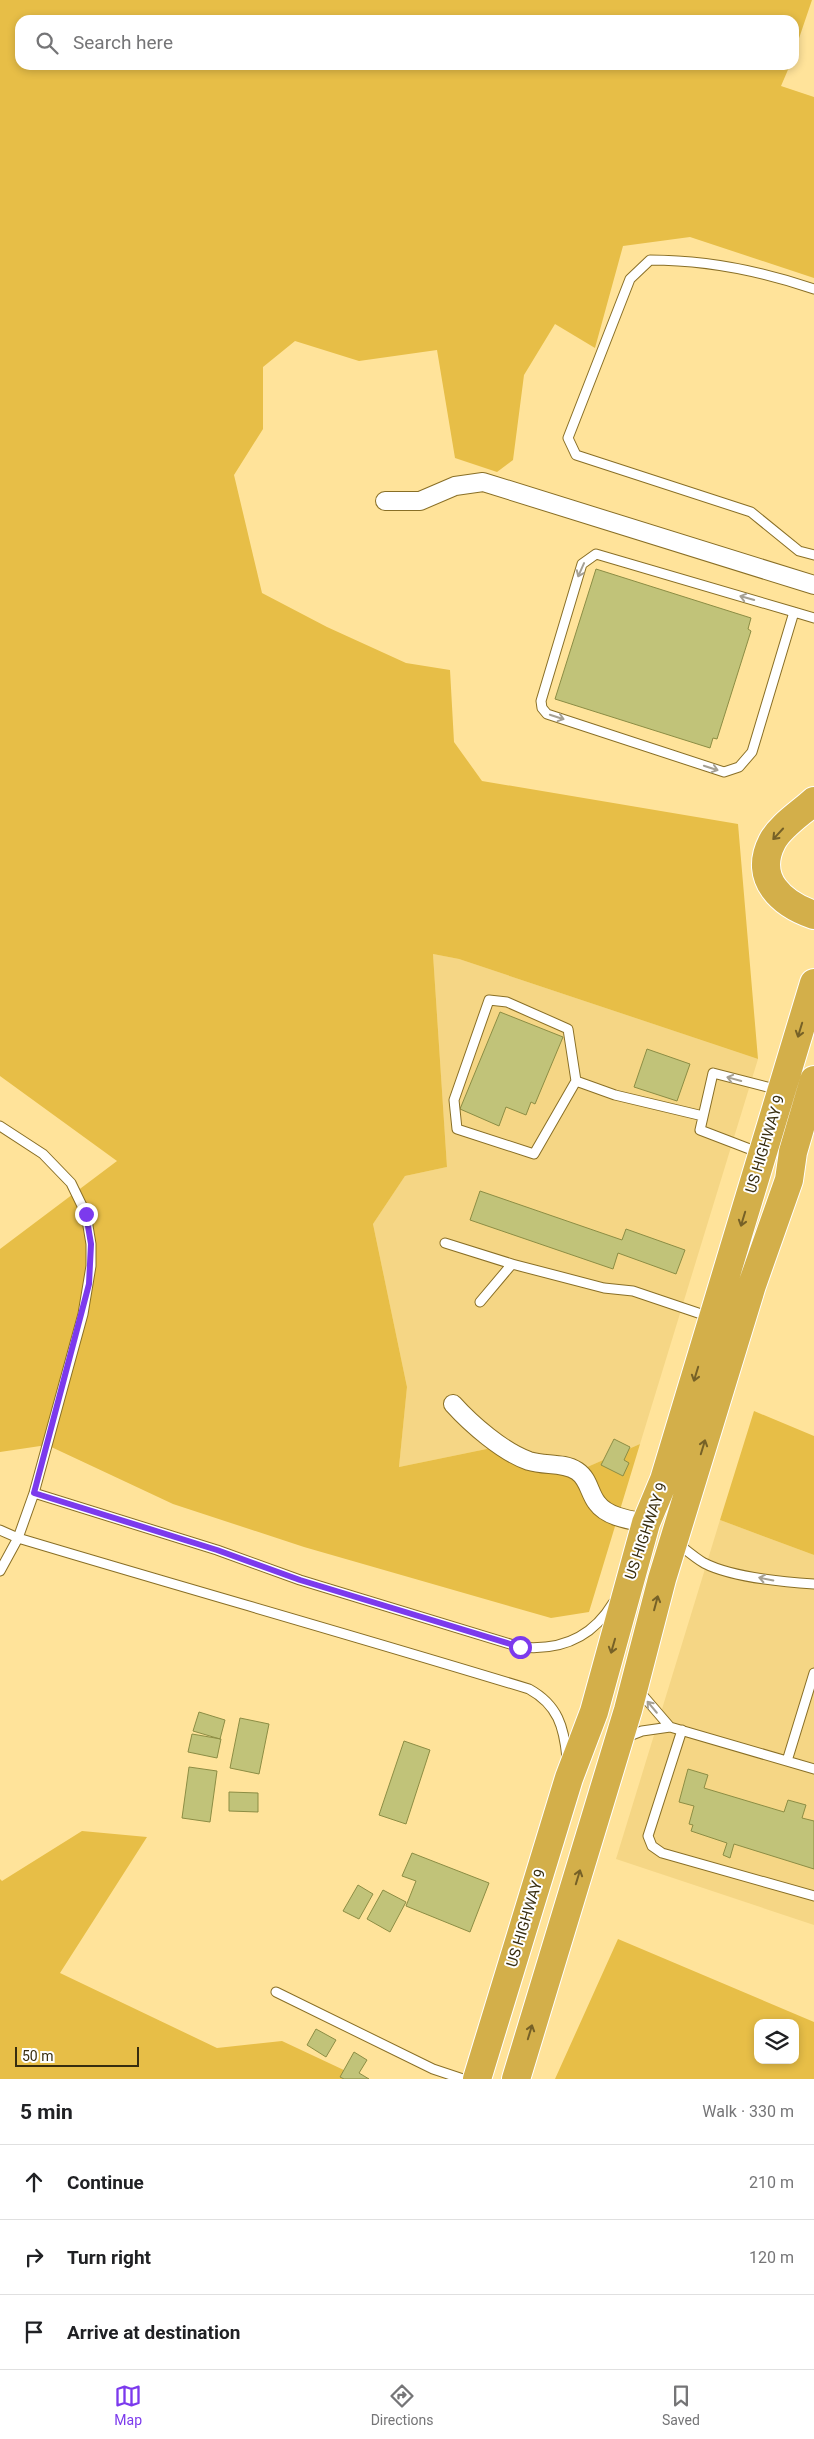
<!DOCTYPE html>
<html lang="en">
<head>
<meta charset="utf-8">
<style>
  :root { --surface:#fff; --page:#f6f6f6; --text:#202124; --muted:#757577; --line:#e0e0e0; --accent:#7c3aed }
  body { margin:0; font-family:Roboto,sans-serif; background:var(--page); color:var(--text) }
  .controls { position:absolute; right:15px; bottom:15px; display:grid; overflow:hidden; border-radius:10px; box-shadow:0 2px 8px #0003 }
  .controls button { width:45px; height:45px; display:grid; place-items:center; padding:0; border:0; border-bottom:1px solid var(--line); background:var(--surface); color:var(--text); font:25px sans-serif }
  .scale { position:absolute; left:15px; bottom:12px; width:124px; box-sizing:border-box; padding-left:5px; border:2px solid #382d0f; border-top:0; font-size:14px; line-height:18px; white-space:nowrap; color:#382d0f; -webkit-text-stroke:4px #fff; paint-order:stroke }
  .stop { position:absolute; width:15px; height:15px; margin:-11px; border:4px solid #7c3aed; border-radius:50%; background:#fff }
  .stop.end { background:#7c3aed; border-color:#fff; box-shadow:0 1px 5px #0008 }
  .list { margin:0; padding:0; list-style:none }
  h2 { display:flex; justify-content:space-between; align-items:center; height:65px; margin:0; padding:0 20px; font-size:21px }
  h2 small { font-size:16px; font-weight:400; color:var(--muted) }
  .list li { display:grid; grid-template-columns:32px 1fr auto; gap:15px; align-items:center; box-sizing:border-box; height:75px; padding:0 20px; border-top:1px solid var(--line) }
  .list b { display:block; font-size:19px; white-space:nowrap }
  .list em { font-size:16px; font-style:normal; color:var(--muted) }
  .icon { flex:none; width:28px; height:28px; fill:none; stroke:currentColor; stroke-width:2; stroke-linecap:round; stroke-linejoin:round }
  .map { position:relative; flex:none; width:814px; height:2079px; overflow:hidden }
  .search { position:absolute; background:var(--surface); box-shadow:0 2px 8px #0003; left:15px; right:15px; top:15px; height:55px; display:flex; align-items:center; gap:12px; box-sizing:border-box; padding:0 18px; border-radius:15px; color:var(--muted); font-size:19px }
  .sheet { height:290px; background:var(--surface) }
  nav { display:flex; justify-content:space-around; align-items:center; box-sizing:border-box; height:70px; border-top:1px solid var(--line); background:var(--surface); font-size:14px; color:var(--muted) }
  nav a { display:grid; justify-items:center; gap:2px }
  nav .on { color:var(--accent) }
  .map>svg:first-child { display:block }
</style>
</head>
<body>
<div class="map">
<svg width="814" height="2079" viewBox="0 0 814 2079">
  <rect width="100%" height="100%" fill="#ffe39a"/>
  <path fill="#f5d685" d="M 433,954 L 459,959 L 758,1059 L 640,1444 L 578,1471 L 506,1445 L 399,1467 L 407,1387 L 373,1224 L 405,1176 L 447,1167 Z
    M 720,1520 L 814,1555 L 814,1925 L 616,1859 Z"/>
  <path fill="#e7be47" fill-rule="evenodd" d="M 0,0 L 812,0 L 794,53 L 794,20 L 20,20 L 20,65 L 790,65 L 781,86 L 814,97 L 814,278 L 690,237 L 623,246 L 595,348 L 555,324 L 524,375 L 513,460 L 497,472 L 455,458 L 437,350 L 359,361 L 295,341 L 263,367 L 263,429 L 234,475 L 262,593 L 327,627 L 406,663 L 450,670 L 454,742 L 482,781 L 738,824 L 758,1059 L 459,959 L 433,954 L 447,1167 L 405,1176 L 373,1224 L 407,1387 L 399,1467 L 506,1445 L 578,1471 L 640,1444 L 589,1612 L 551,1618 L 304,1547 L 173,1504 L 47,1445 L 0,1452 L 0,1249 L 117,1161 L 0,1076 Z
    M 754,1411 L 814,1436 L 814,1555 L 720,1520 Z
    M 82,1831 L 147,1837 L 60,1973 L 217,2048 L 282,2041 L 363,2079 L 0,2079 L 0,1879 L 2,1881 Z
    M 618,1939 L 814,2022 L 814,2079 L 555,2079 ZM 758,2023 L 795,2023 L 795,2060 L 758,2060 Z"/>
  <path fill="#c1c379" stroke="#8c8d44" d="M 596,569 L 751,618 L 748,629 L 751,631 L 717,739 L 713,738 L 710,748 L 555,699 Z
    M 500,1012 L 563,1037 L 535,1104 L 531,1102 L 526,1115 L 506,1107 L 499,1126 L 460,1109 Z
    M 647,1049 L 690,1064 L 677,1101 L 634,1087 Z
    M 480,1191 L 622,1240 L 626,1229 L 685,1250 L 676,1274 L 618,1253 L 613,1269 L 470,1220 Z
    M 614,1439 L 630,1447 L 624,1460 L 629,1463 L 623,1476 L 601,1465 Z
    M 199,1712 L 225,1720 L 220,1739 L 193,1731 Z
    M 240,1718 L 269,1724 L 259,1774 L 230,1768 Z
    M 192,1734 L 221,1739 L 217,1758 L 188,1752 Z
    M 404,1741 L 430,1750 L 406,1824 L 379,1815 Z
    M 189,1767 L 217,1771 L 210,1822 L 182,1818 Z
    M 688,1769 L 708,1775 L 704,1788 L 784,1812 L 788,1800 L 806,1805 L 802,1818 L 814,1821 L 814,1869 L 734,1844 L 730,1858 L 723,1855 L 727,1843 L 691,1831 L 693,1825 L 689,1824 L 694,1806 L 679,1802 Z
    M 229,1792 L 258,1793 L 258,1812 L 229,1811 Z
    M 412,1853 L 489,1883 L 470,1932 L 406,1906 L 416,1881 L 402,1876 Z
    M 358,1885 L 373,1894 L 359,1919 L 343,1911 Z
    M 383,1890 L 406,1902 L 390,1932 L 367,1919 Z
    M 316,2029 L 336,2040 L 326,2057 L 307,2045 Z
    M 354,2052 L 367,2060 L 359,2073 L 369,2079 L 344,2079 L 340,2077 Z"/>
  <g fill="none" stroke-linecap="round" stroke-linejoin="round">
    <defs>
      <path id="lane" d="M 814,289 C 761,271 706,260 650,260 L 630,279 L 568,438 L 576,455 L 751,512 L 799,551 L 814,555
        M 794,612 L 752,752 L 739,767 L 724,772 L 547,714 L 542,708 L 541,701 L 582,564 L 596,554 L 794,612 L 814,618
        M 576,1081 L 568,1029 L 507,1002 L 489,1000 L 454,1100 L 457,1129 L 534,1154 L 576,1081 L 615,1095 L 703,1116
        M 0,1126 L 43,1154 L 71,1183 L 86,1214 L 91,1244 L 91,1266 L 83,1314 L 34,1493 L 18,1538 L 0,1571
        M 760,1153 L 700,1130 L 713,1073 L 779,1090
        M 445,1243 L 512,1264 L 604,1288 L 633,1291 L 710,1317
        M 480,1302 L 512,1264
        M 34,1493 L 217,1550 L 300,1580 L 520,1647 C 560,1651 592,1638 613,1603
        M 0,1530 L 18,1538 C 188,1589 359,1637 529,1689 C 558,1705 564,1727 567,1758
        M 676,1542 C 685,1549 694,1557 704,1563 C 731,1577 783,1582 814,1584
        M 639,1691 L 670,1727
        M 682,1730 L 648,1836 L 652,1846 L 662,1853 L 814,1896
        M 624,1738 L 642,1731 L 670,1727 L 814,1769
        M 787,1761 L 814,1673
        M 276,1992 L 433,2069 L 463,2079"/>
      <path id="street" d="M 385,501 L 420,501 L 455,486 L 483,482 L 814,585
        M 453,1404 C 471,1424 503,1452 529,1461 C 545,1466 563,1462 577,1471 C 589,1479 589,1493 597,1503 C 607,1517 630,1520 646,1523"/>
      <path id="highway" d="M 814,801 C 801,813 780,826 772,842 C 753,879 782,904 814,915
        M 477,2079 L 569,1778 L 594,1712 L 646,1523 L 664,1480 L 814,983
        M 516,2079 L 628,1710 L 662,1579 L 752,1285 L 789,1180 L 793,1152 L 814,1080"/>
    </defs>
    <use href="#lane" stroke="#896f26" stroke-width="11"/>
    <use href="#street" stroke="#896f26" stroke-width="20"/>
    <use href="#highway" stroke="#fff" stroke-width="30"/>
    <use href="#lane" stroke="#fff" stroke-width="9"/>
    <use href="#street" stroke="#fff" stroke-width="18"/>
    <use href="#highway" stroke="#d3af4a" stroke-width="28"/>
  </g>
  <defs><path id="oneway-shaft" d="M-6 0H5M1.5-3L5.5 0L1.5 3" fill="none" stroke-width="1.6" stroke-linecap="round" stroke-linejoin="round" transform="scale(1.25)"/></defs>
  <g stroke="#a5a093">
    <use href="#oneway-shaft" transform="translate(581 570) rotate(114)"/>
    <use href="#oneway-shaft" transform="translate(747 598) rotate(-164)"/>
    <use href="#oneway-shaft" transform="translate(557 717) rotate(18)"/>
    <use href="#oneway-shaft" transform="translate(711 768) rotate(18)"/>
    <use href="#oneway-shaft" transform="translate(734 1079) rotate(-165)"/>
    <use href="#oneway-shaft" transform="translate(766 1579) rotate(-168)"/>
    <use href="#oneway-shaft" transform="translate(652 1707) rotate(-130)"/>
  </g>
  <g stroke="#766127">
    <use href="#oneway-shaft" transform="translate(778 834) rotate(133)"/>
    <use href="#oneway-shaft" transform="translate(800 1030) rotate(107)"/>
    <use href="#oneway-shaft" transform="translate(743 1219) rotate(107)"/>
    <use href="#oneway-shaft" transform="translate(696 1374) rotate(107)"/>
    <use href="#oneway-shaft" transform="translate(703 1447) rotate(-73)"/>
    <use href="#oneway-shaft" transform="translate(656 1603) rotate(-75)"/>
    <use href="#oneway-shaft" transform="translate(613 1646) rotate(106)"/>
    <use href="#oneway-shaft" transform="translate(578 1877) rotate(-73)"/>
    <use href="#oneway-shaft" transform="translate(530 2032) rotate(-73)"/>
  </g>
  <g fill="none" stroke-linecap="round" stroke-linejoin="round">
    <path stroke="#7c3aed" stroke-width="6" d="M 86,1214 L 91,1244 L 89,1284 L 34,1493 L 217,1550 L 300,1580 L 520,1647"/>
  </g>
  <g text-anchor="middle" stroke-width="4" stroke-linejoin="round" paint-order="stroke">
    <g font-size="15" fill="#382d0f" stroke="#fff">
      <text transform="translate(765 1144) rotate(-73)" y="5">US HIGHWAY 9</text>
      <text transform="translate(646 1531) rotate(-71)" y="5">US HIGHWAY 9</text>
      <text transform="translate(526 1918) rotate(-73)" y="5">US HIGHWAY 9</text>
    </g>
  </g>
</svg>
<div class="controls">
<button><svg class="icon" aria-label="layers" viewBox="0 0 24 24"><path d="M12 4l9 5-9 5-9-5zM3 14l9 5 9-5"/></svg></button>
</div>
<div class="scale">50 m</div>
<div class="stop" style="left:520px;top:1647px"></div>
<div class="stop end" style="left:86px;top:1214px"></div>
<div class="search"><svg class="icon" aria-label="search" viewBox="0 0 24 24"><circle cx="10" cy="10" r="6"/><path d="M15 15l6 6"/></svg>Search here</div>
</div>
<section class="sheet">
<h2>5 min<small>Walk · 330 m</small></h2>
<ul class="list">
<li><svg class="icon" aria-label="ahead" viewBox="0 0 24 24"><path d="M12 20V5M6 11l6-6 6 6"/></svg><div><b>Continue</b></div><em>210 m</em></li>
<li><svg class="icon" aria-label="right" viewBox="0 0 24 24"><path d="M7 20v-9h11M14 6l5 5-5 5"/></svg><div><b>Turn right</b></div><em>120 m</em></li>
<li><svg class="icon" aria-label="arrive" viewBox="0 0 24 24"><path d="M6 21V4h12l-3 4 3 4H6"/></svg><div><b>Arrive at destination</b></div></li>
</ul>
</section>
<nav>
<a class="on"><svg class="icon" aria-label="map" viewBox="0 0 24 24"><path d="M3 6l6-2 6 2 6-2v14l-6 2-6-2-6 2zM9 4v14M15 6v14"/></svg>Map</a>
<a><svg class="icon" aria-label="directions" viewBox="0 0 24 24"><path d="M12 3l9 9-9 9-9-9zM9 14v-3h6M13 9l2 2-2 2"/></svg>Directions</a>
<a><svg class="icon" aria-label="saved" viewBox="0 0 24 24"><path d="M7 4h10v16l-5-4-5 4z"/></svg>Saved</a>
</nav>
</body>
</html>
